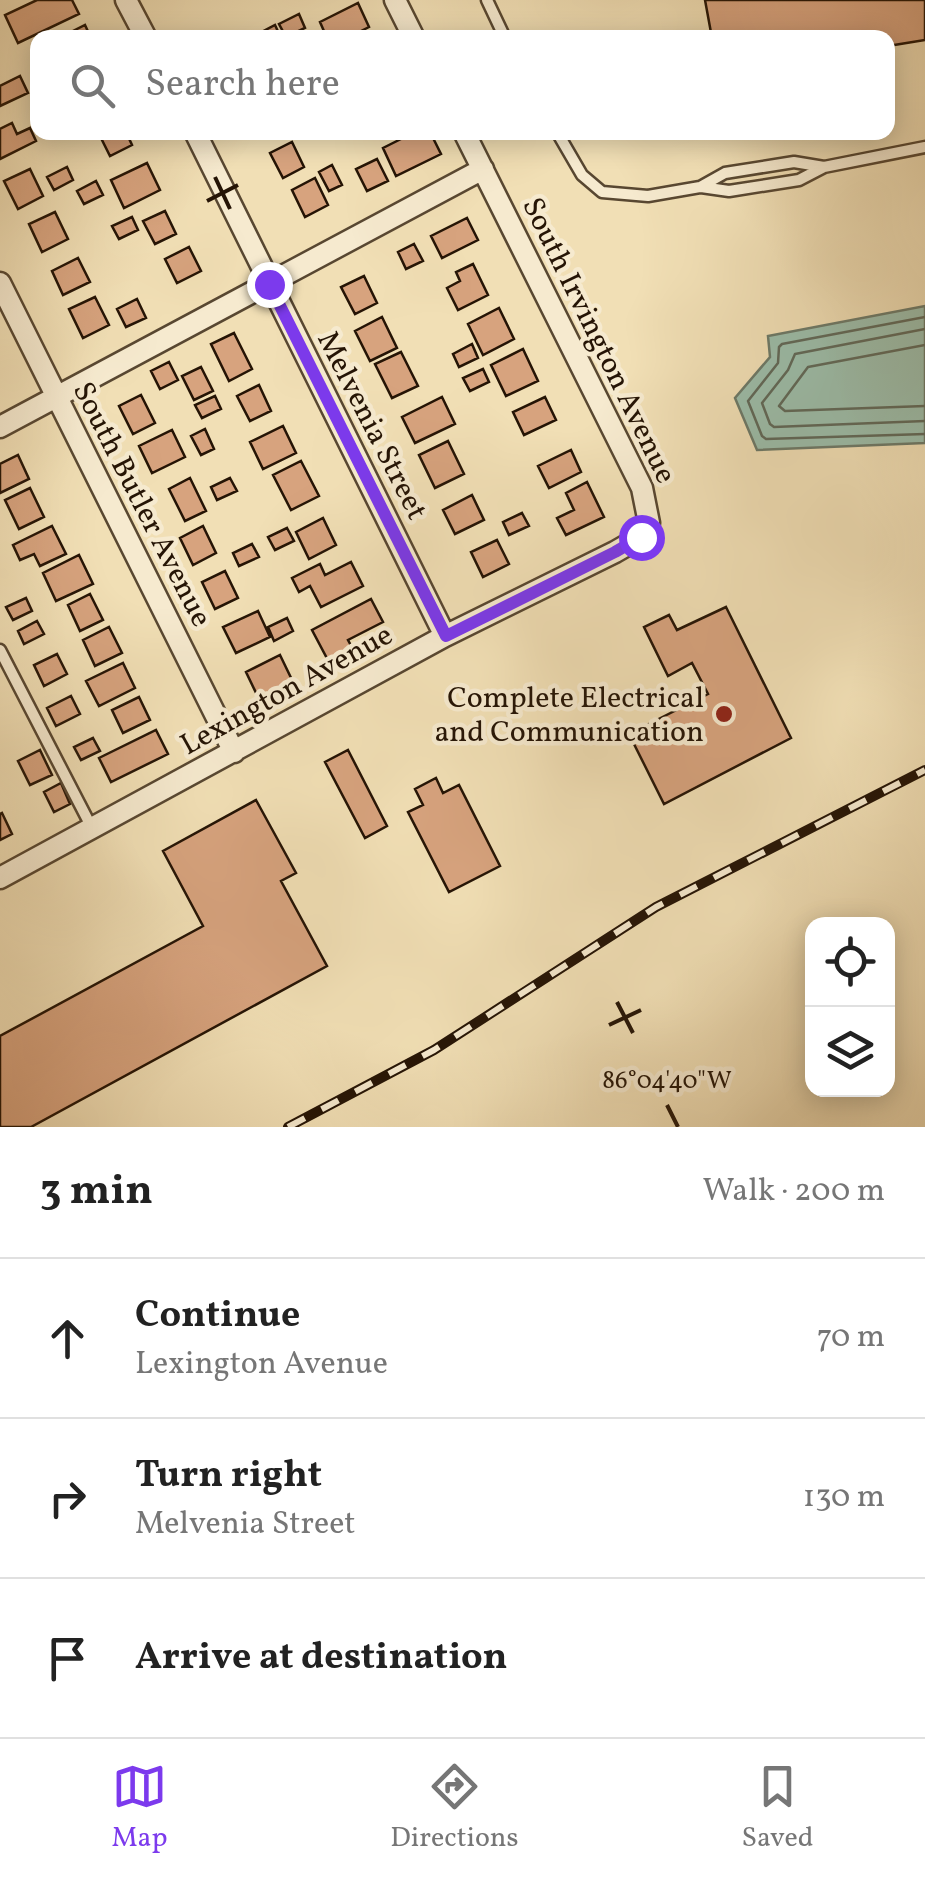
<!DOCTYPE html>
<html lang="en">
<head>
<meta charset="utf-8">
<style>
  :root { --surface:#fff; --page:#f6f6f6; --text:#222; --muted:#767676; --line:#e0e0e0; --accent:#7c3aed }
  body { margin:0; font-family:Vollkorn,serif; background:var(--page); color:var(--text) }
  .controls { position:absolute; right:30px; bottom:30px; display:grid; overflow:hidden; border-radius:20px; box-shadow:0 5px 25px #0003 }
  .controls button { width:90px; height:90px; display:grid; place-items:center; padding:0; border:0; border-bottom:2px solid var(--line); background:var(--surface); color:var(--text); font:50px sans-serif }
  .stop { position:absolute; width:30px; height:30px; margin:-22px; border:8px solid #7c3aed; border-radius:50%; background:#fff }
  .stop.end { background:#7c3aed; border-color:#fff; box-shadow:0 2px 10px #0008 }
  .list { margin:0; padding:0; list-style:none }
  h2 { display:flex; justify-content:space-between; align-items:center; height:130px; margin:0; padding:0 40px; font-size:42px }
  h2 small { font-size:32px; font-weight:400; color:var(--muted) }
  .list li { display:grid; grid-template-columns:65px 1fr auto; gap:30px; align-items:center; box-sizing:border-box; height:160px; padding:0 40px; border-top:2px solid var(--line) }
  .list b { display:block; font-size:38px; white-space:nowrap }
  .list p { margin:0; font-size:32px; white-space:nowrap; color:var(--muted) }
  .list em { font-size:32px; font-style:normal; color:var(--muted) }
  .icon { flex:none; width:55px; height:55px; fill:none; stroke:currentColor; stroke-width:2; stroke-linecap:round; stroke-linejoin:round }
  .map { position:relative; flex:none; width:925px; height:1127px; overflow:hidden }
  .search { position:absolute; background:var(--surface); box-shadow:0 5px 25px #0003; left:30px; right:30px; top:30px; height:110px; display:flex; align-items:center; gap:25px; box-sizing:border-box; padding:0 35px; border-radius:20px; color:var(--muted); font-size:38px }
  .sheet { height:610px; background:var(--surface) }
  nav { display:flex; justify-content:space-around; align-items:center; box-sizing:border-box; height:140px; border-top:2px solid var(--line); background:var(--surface); font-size:28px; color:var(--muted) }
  nav a { display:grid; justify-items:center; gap:5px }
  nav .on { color:var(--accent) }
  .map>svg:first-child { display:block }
</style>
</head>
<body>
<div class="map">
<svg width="925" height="1127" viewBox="0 0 925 1127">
  <rect width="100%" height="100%" fill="#f1dfb5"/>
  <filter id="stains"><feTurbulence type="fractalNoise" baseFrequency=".002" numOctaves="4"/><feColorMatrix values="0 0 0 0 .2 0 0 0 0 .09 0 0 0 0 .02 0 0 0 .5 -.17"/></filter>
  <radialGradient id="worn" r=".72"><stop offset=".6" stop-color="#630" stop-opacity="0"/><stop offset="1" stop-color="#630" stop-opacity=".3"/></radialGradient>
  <path fill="#9bbdaa" stroke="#6c7968" stroke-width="2.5" d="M 925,306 L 925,443 L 757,450 L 735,398 L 770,357 L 768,336 Z"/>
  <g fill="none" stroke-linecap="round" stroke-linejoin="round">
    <path stroke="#606858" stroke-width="2.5" d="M 925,317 L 782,344 L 779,347 L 778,363 L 748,401 L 762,436 L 766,439 L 925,434
      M 925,329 L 795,354 L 788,370 L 762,403 L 770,424 L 774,427 L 925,421
      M 925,345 L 808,367 L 779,406 L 785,411 L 925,406"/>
  </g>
  <path fill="#d7a37e" stroke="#251405" stroke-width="2.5" d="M 37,0 L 72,0 L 79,14 L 18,43 L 5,15 Z
    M 705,0 L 925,0 L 925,40 L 888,46 L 888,38 L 712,38 Z
    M 358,3 L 369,27 L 347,38 L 327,38 L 320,22 Z
    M 299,14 L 305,28 L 286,37 L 279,24 Z
    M 85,25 L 91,38 L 59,38 Z
    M 275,25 L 281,38 L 259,38 L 258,34 Z
    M 20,76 L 28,93 L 0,106 L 0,86 Z
    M 12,123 L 17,134 L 30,128 L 36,141 L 0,159 L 0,129 Z
    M 98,132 L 126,132 L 132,145 L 110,156 Z
    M 415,132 L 430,132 L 441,154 L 396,176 L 383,148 Z
    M 292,142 L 304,167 L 283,178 L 270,153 Z
    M 377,159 L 388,181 L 367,191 L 356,169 Z
    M 147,163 L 160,190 L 124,208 L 111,180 Z
    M 332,165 L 342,185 L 329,191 L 319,172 Z
    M 67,167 L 73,180 L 54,190 L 47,177 Z
    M 30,169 L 43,196 L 18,209 L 4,181 Z
    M 315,178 L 328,205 L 305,217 L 292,190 Z
    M 96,181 L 103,195 L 84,204 L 77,191 Z
    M 165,211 L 176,234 L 155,244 L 143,221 Z
    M 55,212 L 68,239 L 42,252 L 29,224 Z
    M 132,217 L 138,230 L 119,239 L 112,226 Z
    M 467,218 L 478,240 L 442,258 L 431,236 Z
    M 414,244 L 423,261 L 406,269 L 398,252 Z
    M 189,247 L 201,271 L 177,283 L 165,259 Z
    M 78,258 L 90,282 L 63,295 L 52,271 Z
    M 473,264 L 488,295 L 458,310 L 447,288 L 460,281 L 456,272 Z
    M 364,276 L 377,303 L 355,314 L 341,287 Z
    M 95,297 L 109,325 L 83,338 L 69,309 Z
    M 137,299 L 146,318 L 126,327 L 117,309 Z
    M 499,308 L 514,339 L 483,355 L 468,324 Z
    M 382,317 L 397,348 L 370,361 L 355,331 Z
    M 234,333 L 252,369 L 229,381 L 211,344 Z
    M 472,344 L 478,358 L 459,367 L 453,354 Z
    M 523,349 L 538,381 L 506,396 L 491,365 Z
    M 401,352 L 418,386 L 392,398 L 375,364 Z
    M 169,362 L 178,380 L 160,389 L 151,371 Z
    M 201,367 L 213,391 L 194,400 L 182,376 Z
    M 483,369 L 489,382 L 470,391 L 463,378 Z
    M 259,385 L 271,411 L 250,421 L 237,396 Z
    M 141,395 L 155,423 L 133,434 L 119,406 Z
    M 215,396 L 221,409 L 202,418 L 195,405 Z
    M 442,397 L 455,424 L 415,443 L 402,417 Z
    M 545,397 L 556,420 L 524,435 L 513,412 Z
    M 283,426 L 296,453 L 263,469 L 250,442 Z
    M 205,429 L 214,449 L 201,455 L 191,436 Z
    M 172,430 L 185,457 L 152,473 L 139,446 Z
    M 448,441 L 464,474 L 435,488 L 419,455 Z
    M 571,450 L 581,472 L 549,488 L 538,466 Z
    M 18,455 L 29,479 L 0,493 L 0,464 Z
    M 301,461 L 319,496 L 291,510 L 273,475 Z
    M 190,478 L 206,511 L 185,521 L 169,489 Z
    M 230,478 L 237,491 L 217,500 L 211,487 Z
    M 587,482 L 604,517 L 566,535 L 557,518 L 574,510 L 566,493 Z
    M 30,488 L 44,517 L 19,529 L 5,500 Z
    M 472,495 L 484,520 L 455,534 L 443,510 Z
    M 522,513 L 529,526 L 509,535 L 503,522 Z
    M 323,518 L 336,545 L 309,559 L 296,532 Z
    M 52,526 L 66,554 L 40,566 L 34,554 L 20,560 L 13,545 Z
    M 203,526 L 216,553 L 193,565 L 180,538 Z
    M 287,528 L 294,541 L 275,550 L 268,537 Z
    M 497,540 L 509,564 L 483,577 L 471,552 Z
    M 252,544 L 259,557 L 239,566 L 233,553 Z
    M 79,555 L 93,584 L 56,601 L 43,573 Z
    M 351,562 L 363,586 L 321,607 L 310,586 L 299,592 L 292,578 L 320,564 L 325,575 Z
    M 225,571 L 238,598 L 215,609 L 202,582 Z
    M 90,594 L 103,620 L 80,631 L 68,605 Z
    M 26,598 L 32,611 L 13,620 L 6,607 Z
    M 371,599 L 383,622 L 348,640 L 354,651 L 330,664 L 312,630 Z
    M 726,607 L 791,738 L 664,804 L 629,734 L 708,694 L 692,663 L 668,676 L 644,627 L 669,615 L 677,630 Z
    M 258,611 L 270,637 L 236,653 L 223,627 Z
    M 287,618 L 293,631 L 274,641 L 268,627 Z
    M 37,621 L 44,634 L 24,644 L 18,631 Z
    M 109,627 L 122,653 L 95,666 L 83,640 Z
    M 57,654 L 67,674 L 44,686 L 34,665 Z
    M 280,655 L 293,682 L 259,699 L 246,672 Z
    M 123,663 L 135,688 L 99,706 L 86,681 Z
    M 71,696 L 80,714 L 56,726 L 47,708 Z
    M 139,697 L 150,720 L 123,733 L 112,710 Z
    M 156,730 L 168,754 L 111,782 L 99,758 Z
    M 93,738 L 100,751 L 81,760 L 74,747 Z
    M 40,750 L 52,775 L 30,785 L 18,761 Z
    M 348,750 L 387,826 L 365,838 L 325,762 Z
    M 436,778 L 443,793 L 459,785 L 500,866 L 449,892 L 408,812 L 423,805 L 415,789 Z
    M 61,783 L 70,804 L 54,812 L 44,792 Z
    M 256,800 L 296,873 L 281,881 L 327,966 L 31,1127 L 0,1127 L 0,1036 L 203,926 L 163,851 Z
    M 2,813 L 12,834 L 0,840 L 0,814 Z"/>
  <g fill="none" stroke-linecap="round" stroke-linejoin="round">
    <defs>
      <path id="service" d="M 487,0 L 505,38
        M 557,132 L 582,175 L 602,192 L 648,196 L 700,187 L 725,173 L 794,162 L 824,167
        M 701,187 L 729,191 L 799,180 L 824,167 L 925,147
        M 0,650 L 92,828"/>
      <path id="minor" d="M 126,0 L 146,38
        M 395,0 L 414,38
        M 195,132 L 445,636
        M 0,283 L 234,752
        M 0,427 L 483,169
        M 0,878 L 445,636 L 615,552 L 641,537 L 649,523 L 642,488 L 464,132"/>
    </defs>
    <use href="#service" stroke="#584731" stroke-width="15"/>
    <use href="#minor" stroke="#584731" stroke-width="25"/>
    <use href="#service" stroke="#f6eacf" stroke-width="10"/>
    <use href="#minor" stroke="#f6eacf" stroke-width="20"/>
    <defs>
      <path id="rail" d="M 288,1127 L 434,1050 L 656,907 L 925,770"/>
    </defs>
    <use href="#rail" stroke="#251405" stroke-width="10"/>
    <use href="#rail" stroke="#f6eacf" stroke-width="6" stroke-dasharray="19" stroke-linecap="butt"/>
  </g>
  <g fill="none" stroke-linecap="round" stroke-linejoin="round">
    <path stroke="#7c3aed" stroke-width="12" d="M 269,284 L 446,636 L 615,552 L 641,537"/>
  </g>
  <path fill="none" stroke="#251405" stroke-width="4" d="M 215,177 L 230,209M 207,201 L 238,185M 617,1002 L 633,1033M 609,1025 L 641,1010M 667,1105 L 678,1127"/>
  <circle fill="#8f2418" stroke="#f6eacf" stroke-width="4" cx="724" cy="714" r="10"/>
  <g text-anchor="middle" stroke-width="9" stroke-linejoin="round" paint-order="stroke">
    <g font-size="30" fill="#251405" stroke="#f6eacf">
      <text transform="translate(600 340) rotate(64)" y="10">South Irvington Avenue</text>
      <text transform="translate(373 425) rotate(63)" y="10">Melvenia Street</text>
      <text transform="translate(143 504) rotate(63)" y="10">South Butler Avenue</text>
      <text transform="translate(286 689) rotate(-29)" y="10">Lexington Avenue</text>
    </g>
    <g font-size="30" fill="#251405" stroke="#f6eacf" text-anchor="end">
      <text x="704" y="707">Complete Electrical<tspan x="704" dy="34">and Communication</tspan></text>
    </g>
  </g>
  <g font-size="25" text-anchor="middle" fill="#251405" stroke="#f6eacf" stroke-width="9" stroke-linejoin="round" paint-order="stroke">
    <text x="667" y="1088">86°04'40"W</text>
  </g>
  <rect width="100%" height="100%" filter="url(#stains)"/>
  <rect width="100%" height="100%" fill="url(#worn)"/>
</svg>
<div class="controls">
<button><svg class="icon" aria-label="locate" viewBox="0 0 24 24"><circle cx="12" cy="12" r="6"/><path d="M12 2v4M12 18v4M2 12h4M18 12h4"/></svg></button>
<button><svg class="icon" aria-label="layers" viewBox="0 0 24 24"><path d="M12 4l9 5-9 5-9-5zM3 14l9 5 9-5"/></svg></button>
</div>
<div class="stop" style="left:641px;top:537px"></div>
<div class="stop end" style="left:269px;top:284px"></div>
<div class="search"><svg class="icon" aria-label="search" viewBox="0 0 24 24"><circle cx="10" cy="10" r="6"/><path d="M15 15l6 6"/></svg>Search here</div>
</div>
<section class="sheet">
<h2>3 min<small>Walk · 200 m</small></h2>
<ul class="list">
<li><svg class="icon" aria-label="ahead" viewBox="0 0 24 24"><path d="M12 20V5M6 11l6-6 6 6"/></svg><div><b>Continue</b><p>Lexington Avenue</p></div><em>70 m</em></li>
<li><svg class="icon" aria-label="right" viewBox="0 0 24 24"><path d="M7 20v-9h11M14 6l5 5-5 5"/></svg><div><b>Turn right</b><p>Melvenia Street</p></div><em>130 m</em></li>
<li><svg class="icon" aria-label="arrive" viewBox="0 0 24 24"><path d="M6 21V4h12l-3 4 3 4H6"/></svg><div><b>Arrive at destination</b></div></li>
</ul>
</section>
<nav>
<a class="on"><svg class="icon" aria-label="map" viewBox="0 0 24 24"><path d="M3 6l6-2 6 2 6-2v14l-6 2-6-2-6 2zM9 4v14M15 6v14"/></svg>Map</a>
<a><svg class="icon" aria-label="directions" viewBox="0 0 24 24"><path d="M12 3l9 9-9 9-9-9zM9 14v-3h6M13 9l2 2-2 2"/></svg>Directions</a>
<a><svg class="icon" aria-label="saved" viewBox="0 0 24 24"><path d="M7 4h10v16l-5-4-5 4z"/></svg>Saved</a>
</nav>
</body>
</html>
